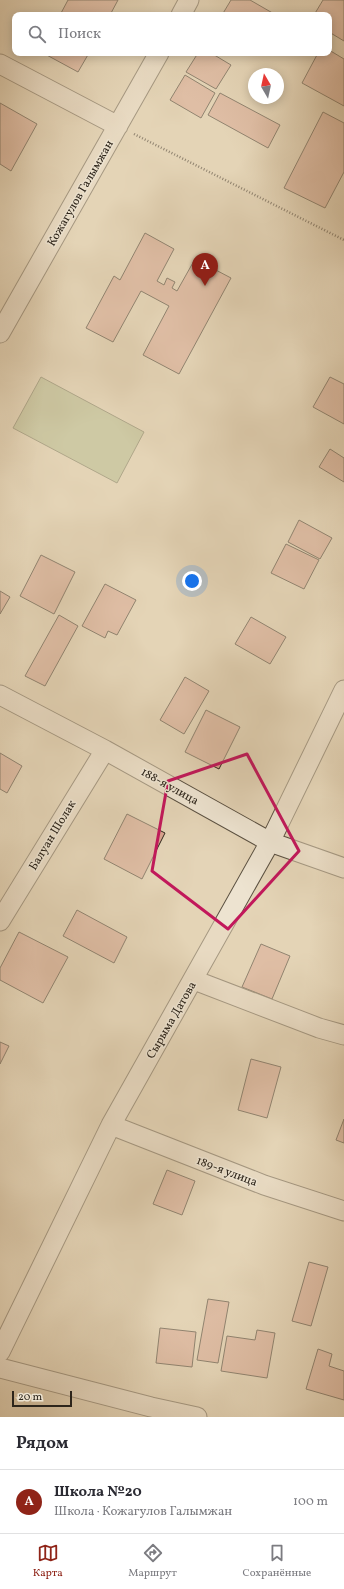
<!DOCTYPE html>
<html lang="ru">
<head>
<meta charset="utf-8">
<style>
  :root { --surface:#fff; --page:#f7f7f7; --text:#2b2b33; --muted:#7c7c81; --line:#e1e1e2; --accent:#8f2418 }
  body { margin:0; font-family:Vollkorn,serif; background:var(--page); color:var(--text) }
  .compass { position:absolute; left:248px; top:68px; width:36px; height:36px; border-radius:50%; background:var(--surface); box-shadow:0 2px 10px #0003; rotate:351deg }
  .scale { position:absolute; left:12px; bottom:10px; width:60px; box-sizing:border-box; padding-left:4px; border:2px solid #2d251b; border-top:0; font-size:11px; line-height:14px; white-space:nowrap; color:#2d251b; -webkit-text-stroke:3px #ede3d0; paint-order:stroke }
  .you { position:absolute; left:192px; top:581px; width:14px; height:14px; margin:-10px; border:3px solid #fff; border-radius:50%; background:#1a73e8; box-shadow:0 0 0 6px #1a73e833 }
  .badge { display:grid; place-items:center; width:26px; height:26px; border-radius:50%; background:var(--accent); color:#fff; font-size:13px; font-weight:700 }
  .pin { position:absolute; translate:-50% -33px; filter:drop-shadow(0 1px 2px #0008) }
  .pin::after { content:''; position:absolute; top:21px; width:14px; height:12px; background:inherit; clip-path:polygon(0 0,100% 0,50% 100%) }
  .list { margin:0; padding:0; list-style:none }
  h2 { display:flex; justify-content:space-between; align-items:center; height:52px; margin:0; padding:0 16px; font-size:17px }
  h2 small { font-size:13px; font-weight:400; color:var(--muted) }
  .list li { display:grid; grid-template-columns:26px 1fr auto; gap:12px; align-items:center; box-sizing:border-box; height:64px; padding:0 16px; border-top:1px solid var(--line) }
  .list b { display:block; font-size:15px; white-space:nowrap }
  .list p { margin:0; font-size:13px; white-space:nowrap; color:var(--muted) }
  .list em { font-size:13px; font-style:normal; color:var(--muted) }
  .icon { flex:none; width:22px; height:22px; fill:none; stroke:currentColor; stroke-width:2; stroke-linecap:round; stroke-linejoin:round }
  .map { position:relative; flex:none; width:344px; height:1417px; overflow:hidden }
  .search { position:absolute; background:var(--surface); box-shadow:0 2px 10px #0003; left:12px; right:12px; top:12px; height:44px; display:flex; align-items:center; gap:10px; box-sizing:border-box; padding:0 14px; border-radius:8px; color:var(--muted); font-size:15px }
  .sheet { height:116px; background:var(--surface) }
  nav { display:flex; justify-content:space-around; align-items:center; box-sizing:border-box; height:56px; border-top:1px solid var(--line); background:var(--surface); font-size:11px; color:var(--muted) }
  nav a { display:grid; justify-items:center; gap:2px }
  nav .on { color:var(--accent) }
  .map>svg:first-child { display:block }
</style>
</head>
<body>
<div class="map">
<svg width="344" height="1417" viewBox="0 0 344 1417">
  <rect width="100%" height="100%" fill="#e4d4b7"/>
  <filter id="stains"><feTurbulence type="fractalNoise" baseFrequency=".005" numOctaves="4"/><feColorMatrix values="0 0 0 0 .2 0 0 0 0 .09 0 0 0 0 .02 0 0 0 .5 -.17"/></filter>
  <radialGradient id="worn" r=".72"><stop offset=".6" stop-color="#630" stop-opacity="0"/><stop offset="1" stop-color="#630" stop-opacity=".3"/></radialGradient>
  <path fill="#b4bd8e" stroke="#707154" d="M 41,377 L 144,432 L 117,483 L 13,428 Z"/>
  <path fill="#daa490" stroke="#2d251b" d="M 68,0 L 118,0 L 110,15 L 60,15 Z
    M 231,0 L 250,0 L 276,15 L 222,15 Z
    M 323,0 L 344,0 L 344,41 L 329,32 L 329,15 L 314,15 Z
    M 329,50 L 344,59 L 344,106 L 302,83 L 318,53 L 329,53 Z
    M 43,53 L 89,53 L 78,72 Z
    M 198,53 L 211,53 L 231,65 L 216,89 L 186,72 Z
    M 185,75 L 215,93 L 201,118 L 170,100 Z
    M 220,93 L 280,125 L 268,148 L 208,115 Z
    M 0,103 L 37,124 L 11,171 L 0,164 Z
    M 323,112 L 344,123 L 344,172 L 325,208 L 284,188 Z
    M 145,233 L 174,249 L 157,281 L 164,285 L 167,278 L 175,282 L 172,288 L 177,291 L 195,259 L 231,278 L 179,374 L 143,355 L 169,306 L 141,291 L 113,342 L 86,328 L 114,276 L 120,280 Z
    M 330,377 L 344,384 L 344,424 L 313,407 Z
    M 330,449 L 344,458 L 344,482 L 319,467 Z
    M 299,520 L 332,538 L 320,559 L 288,542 Z
    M 286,544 L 319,560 L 304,589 L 271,573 Z
    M 41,555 L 75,572 L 54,614 L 20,596 Z
    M 105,584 L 136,600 L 117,635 L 108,631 L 105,638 L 82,626 Z
    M 0,591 L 10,597 L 0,614 Z
    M 59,615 L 78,626 L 45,686 L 25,676 Z
    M 251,617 L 286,637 L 270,664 L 235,644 Z
    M 185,677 L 209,691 L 184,734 L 160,720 Z
    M 206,710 L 240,727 L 219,769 L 185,752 Z
    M 0,753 L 22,766 L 7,793 L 0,789 Z
    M 127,814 L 165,833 L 142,879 L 104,859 Z
    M 77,910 L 127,937 L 114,963 L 63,936 Z
    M 19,932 L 68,957 L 43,1003 L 0,980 L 0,968 Z
    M 261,944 L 290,956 L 272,999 L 242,987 Z
    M 0,1042 L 9,1046 L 0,1064 Z
    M 251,1059 L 281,1067 L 267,1118 L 238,1110 Z
    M 344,1119 L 344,1143 L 336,1140 Z
    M 167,1170 L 195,1181 L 182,1215 L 153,1204 Z
    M 309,1262 L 328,1267 L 311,1326 L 292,1321 Z
    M 208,1299 L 229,1302 L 218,1363 L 197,1360 Z
    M 160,1328 L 196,1332 L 192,1367 L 156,1363 Z
    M 257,1330 L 275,1333 L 267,1378 L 221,1371 L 227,1336 L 255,1340 Z
    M 318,1349 L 332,1354 L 329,1366 L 344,1371 L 344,1400 L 306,1389 Z"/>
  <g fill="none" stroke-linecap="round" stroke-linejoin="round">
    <defs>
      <path id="minor" d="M 181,15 L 189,0
        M 0,64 L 118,126
        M 0,333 L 159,53
        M 0,695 L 105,750 L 270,842 L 344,868
        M 0,921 L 105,750
        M 194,980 L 319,1028 L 344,1035
        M 111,1125 L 264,1185 L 344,1211
        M 0,1352 L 111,1125 L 270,842 L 344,690
        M 0,1368 L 151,1407 L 197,1417"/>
    </defs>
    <use href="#minor" stroke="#5b5142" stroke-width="21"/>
    <path stroke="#2d251b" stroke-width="2.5" stroke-dasharray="1 2" stroke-linecap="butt" d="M 134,134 L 344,240"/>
    <use href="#minor" stroke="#ede3d0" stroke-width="19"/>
  </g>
  <path d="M0 0H344V1417H0ZM 247,754 L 299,851 L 228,929 L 152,871 L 168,781 Z" fill="#e4d4b7" fill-opacity=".55" fill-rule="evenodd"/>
  <path fill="none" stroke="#c2185b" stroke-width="3" stroke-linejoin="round" d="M 247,754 L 299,851 L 228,929 L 152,871 L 168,781 Z"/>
  <g text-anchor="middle" stroke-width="3" stroke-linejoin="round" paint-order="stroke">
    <g font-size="12" fill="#2d251b" stroke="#ede3d0">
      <text transform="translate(80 193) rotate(-60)" y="4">Кожагулов Галымжан</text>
      <text transform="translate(170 786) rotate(29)" y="4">188-я улица</text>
      <text transform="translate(52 835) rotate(-59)" y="4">Балуан Шолак</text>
      <text transform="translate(171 1020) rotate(-60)" y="4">Сырыма Датова</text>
      <text transform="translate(227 1171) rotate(21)" y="4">189-я улица</text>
    </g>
  </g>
  <rect width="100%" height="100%" filter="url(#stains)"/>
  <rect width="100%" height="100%" fill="url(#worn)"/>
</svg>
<svg class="compass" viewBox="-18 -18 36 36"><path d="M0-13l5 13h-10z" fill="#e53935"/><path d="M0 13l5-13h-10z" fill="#7c7c81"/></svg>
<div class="scale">20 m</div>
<div class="you"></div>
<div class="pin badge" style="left:205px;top:286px">A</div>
<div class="search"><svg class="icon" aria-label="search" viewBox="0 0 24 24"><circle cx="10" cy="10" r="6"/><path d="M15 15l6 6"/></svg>Поиск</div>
</div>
<section class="sheet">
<h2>Рядом<small></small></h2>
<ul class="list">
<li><span class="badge">A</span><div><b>Школа №20</b><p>Школа · Кожагулов Галымжан</p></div><em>100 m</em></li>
</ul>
</section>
<nav>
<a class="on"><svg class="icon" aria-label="map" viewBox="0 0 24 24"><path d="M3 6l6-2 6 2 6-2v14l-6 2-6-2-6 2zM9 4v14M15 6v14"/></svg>Карта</a>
<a><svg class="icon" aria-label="directions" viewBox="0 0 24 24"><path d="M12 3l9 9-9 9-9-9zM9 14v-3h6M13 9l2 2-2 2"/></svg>Маршрут</a>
<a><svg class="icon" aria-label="saved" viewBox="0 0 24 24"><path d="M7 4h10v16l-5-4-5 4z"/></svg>Сохранённые</a>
</nav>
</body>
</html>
